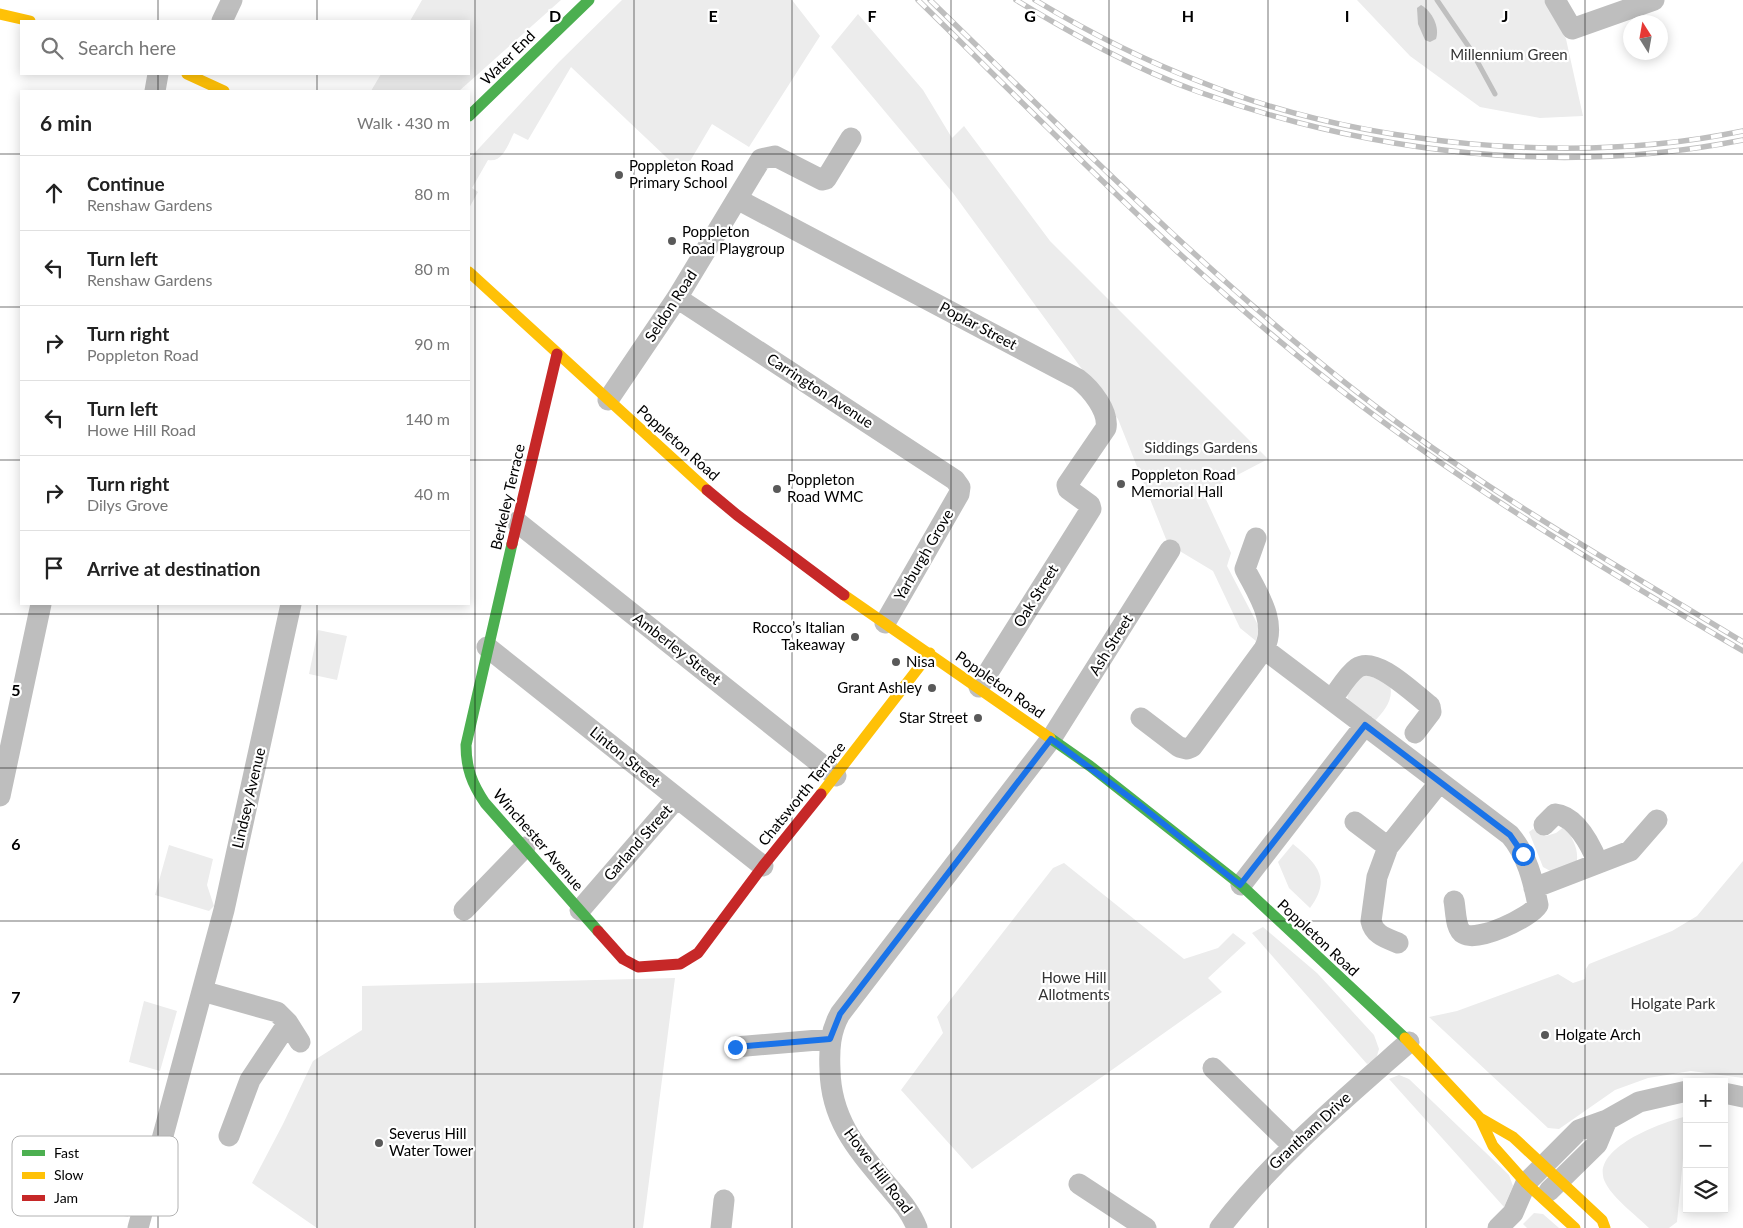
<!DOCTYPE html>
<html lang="en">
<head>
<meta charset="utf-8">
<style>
  :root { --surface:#fff; --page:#f2f2f2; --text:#222; --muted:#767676; --line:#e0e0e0 }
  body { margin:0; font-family:Lato,sans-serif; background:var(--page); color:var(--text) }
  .controls { position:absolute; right:15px; bottom:15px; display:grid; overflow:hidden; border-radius:0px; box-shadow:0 2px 12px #0003 }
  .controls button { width:45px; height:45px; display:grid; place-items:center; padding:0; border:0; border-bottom:1px solid var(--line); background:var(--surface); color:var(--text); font:25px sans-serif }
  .compass { position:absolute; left:1623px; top:15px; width:45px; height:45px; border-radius:50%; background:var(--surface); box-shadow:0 2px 12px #0003; rotate:349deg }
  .stop { position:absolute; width:15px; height:15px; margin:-11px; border:4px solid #1a73e8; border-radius:50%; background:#fff }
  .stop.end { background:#1a73e8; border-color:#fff; box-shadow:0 1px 5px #0008 }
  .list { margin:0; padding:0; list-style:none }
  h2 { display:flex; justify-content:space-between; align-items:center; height:65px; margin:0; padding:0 20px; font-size:21px }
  h2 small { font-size:16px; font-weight:400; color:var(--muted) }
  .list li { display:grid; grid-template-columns:32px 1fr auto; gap:15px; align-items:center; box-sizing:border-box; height:75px; padding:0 20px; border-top:1px solid var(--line) }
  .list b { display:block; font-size:19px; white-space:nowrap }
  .list p { margin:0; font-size:16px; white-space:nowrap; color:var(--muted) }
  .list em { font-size:16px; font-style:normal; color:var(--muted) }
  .icon { flex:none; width:28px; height:28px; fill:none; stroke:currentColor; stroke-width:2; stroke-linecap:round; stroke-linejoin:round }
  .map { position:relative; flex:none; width:1743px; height:1228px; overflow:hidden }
  .search { position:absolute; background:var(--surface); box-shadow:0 2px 12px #0003; left:20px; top:20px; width:450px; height:55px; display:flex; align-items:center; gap:12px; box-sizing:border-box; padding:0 18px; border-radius:0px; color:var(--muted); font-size:19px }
  .panel { position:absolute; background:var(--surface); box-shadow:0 2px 12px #0003; left:20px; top:90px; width:450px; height:515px; border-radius:0px }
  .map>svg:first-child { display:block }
</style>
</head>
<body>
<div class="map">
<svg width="1743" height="1228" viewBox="0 0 1743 1228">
  <rect width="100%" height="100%" fill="#fff"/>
  <path fill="#ececec" d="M 422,0 L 561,0 L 459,91 L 371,91 L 381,74 L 469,74 L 469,21 L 410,21 Z
    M 622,0 L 792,0 L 820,36 L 749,147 L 712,124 L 683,173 L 571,67 L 528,140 L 514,133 C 508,144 503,163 488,160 L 472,188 L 478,192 L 469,208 L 469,159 L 559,62 Z
    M 1357,0 L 1544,0 L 1566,39 L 1583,116 L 1540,118 L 1480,107 L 1410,56 Z
    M 858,14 L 923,90 L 952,138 L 964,126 L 1050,241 L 1268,459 L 1203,493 L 1231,553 L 1227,566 L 1259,627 L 1256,641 L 1240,628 L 1213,571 L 1168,544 L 1118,419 L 1087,376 L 953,193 L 831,47 Z
    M 318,630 L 347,636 L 337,680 L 309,674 Z
    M 1364,673 L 1390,685 C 1394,700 1384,711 1374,722 L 1348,702 L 1347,691 Z
    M 1565,826 C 1573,840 1580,850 1576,866 L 1554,873 L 1543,867 L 1529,832 L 1533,829 L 1546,836 L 1556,833 Z
    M 1293,844 C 1317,864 1332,878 1310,908 L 1289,888 L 1278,862 Z
    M 169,845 L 213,859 L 207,885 L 214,906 L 209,911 L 155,895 Z
    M 1743,861 L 1743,1078 L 1691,1071 L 1648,1078 L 1615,1090 L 1559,1129 L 1548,1128 L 1429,1017 L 1457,1011 L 1558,974 L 1573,983 L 1585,979 L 1586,969 L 1589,964 L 1672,931 L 1697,916 Z
    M 1064,863 L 1184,959 L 1218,948 L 1233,933 L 1246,943 L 1208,978 L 1222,992 L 972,1169 L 901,1090 L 943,1033 L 937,1017 L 1053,868 Z
    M 1263,927 L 1317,973 L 1374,1035 L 1379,1049 L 1376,1059 L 1367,1064 L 1252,933 Z
    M 675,978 L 643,1228 L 317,1228 L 252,1183 L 283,1124 L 313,1061 L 362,1030 L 362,986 Z
    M 144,1001 L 177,1011 L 160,1071 L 129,1062 Z
    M 1399,1075 L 1409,1079 L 1509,1175 L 1513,1186 L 1504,1207 L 1389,1079 Z
    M 1687,1116 L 1677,1222 L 1669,1228 L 1649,1228 C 1637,1216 1614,1199 1606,1184 C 1586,1149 1663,1122 1687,1116 Z
    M 77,1176 L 136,1190 L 128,1217 L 71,1204 Z
    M 1534,1213 L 1543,1214 L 1559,1228 L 1527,1228 L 1523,1224 Z"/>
  <path fill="#bfbfbf" d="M 1421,5 C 1432,11 1440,27 1436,39 L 1430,42 L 1425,40 L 1418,24 L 1417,8 Z"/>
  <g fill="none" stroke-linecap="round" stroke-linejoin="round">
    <path stroke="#bfbfbf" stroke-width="5" d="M 1437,0 L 1471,50 L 1495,94"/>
    <path stroke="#bebebe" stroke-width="21" d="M 1555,0 L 1572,29 L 1654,0
      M 222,21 L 232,0
      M 155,91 L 158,74
      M 737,199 L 1078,379 C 1091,389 1109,411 1106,428 L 1067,485 L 1068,489 L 1090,505 L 1091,509 L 979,687
      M 677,298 L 955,480 L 960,487 L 959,494 L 885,623
      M 608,400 L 677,298 L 761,159 L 775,156 L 822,180 L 826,179 L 851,138
      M 517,522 L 836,776
      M 487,647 L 763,866
      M 1264,649 L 1510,835 C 1527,855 1533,880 1538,905 C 1530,918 1478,942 1464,934 C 1455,929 1456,911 1454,901
      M 1332,699 C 1339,690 1347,675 1357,668 C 1376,655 1414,694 1430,706 L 1431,712 L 1415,733
      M 1141,718 L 1179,747 L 1187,749 L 1192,747 L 1264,649 C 1278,622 1257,593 1245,569 L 1256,538
      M 0,796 L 41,604
      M 1355,822 L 1388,847
      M 1544,825 L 1555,814 C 1576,816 1591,846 1598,863
      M 1241,885 L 1365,725
      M 1534,888 L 1630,851 L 1657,820
      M 464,910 L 525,847
      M 580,910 L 676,799
      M 1398,943 C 1386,938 1374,935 1371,921 L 1377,877 L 1388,847 L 1439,783
      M 202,991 L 277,1012 L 288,1023 L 250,1080 L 229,1136
      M 288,1023 L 300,1042
      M 735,1047 L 830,1039
      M 1213,1068 L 1292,1145
      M 1724,1093 L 1743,1097
      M 1079,1184 L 1146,1228
      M 1549,1191 L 1597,1144 L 1607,1120
      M 138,1228 L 224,910 L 291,604
      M 721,1228 L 724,1200
      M 917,1228 C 911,1212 900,1200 889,1187 C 858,1150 831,1121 830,1070 C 829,1049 830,1032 840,1014 L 1051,739 L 1170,550
      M 1220,1228 C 1275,1157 1342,1101 1409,1042
      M 1498,1228 L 1513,1213 L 1526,1183 L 1579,1130 L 1607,1120 L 1639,1102 L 1687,1091"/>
    <path stroke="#4caf50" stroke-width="11" d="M 469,116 L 589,0
      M 512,544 L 466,745 C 466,768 472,784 485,803 L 598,931
      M 1050,738 L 1090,766 L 1241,885 L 1405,1038"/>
    <path stroke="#ffc107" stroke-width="11" d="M 0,14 L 30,21
      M 187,74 L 224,91
      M 469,272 L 707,490
      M 844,595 L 1050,738
      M 821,794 L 930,653
      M 1405,1038 L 1480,1118 L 1493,1146 L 1526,1183 L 1575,1228
      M 1480,1118 L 1513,1137 L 1602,1220 L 1605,1228"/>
    <path stroke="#c62828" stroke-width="11" d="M 707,490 L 737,515 L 844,595
      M 512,544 L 557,354
      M 598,931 L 623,959 L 638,967 L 680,964 L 698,953 L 763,866 L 821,794"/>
    <defs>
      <path id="rail" d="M 918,0 C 1059,138 1197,282 1355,401 C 1478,494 1611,573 1743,651
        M 930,0 C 1069,135 1205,273 1357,392 C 1478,487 1613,563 1743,642
        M 1016,0 C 1074,35 1135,69 1199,92 C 1372,154 1563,176 1743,140
        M 1035,0 C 1088,32 1143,60 1201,82 C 1360,146 1575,166 1743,131"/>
    </defs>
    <use href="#rail" stroke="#bebebe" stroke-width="5.5"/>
    <use href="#rail" stroke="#fff" stroke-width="4" stroke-dasharray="11" stroke-linecap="butt"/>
  </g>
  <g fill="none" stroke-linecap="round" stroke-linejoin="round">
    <path stroke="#1a73e8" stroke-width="6" d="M 735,1047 L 830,1039 L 840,1014 L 1051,739 L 1140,805 L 1240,885 L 1365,725 L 1510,835 L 1523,854"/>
  </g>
  <path fill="none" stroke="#000" stroke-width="1" stroke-opacity="0.55" d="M 158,0 L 158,21M 317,0 L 317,21M 475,0 L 475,1228M 634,0 L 634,1228M 792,0 L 792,1228M 951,0 L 951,1228M 1109,0 L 1109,1228M 1268,0 L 1268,1228M 1426,0 L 1426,1228M 1585,0 L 1585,1228M 158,74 L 158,91M 317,74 L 317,91M 0,154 L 21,154M 469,154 L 1743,154M 0,307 L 21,307M 469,307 L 1743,307M 0,460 L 21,460M 469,460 L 1743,460M 158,604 L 158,1228M 317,604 L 317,1228M 0,614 L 1743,614M 0,768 L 1743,768M 0,921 L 1743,921M 0,1074 L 1743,1074"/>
  <g fill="#595959" stroke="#fff" stroke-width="2">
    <circle cx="619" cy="175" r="5"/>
    <circle cx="672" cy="241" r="5"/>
    <circle cx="1121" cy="484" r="5"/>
    <circle cx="777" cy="489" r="5"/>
    <circle cx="855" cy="637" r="5"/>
    <circle cx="896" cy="662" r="5"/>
    <circle cx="932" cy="688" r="5"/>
    <circle cx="978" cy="718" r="5"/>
    <circle cx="1545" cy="1035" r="5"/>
    <circle cx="379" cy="1143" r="5"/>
  </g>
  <g text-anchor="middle" stroke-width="4.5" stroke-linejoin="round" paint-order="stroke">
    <g font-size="15" fill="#333" stroke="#fff">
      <text x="1509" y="60">Millennium Green</text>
      <text x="1201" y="453">Siddings Gardens</text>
      <text x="1074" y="983">Howe Hill<tspan x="1074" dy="17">Allotments</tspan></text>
      <text x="1673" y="1009">Holgate Park</text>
    </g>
    <g font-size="15" fill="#000" stroke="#fff">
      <text transform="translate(508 58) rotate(-45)" y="5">Water End</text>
      <text transform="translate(671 306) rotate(-57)" y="5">Seldon Road</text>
      <text transform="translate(978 326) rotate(28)" y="5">Poplar Street</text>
      <text transform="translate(820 391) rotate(33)" y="5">Carrington Avenue</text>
      <text transform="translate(678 443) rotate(42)" y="5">Poppleton Road</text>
      <text transform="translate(508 497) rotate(-77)" y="5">Berkeley Terrace</text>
      <text transform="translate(924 555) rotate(-60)" y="5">Yarburgh Grove</text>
      <text transform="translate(1036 596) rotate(-58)" y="5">Oak Street</text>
      <text transform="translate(1111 645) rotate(-58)" y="5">Ash Street</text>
      <text transform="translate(677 649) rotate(38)" y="5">Amberley Street</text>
      <text transform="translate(1000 685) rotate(35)" y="5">Poppleton Road</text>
      <text transform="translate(625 757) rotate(39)" y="5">Linton Street</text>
      <text transform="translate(802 794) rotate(-51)" y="5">Chatsworth Terrace</text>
      <text transform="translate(249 798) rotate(-77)" y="5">Lindsey Avenue</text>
      <text transform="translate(538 840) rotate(49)" y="5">Winchester Avenue</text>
      <text transform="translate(638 843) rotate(-49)" y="5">Garland Street</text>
      <text transform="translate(1318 938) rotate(43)" y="5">Poppleton Road</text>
      <text transform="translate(1310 1131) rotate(-43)" y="5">Grantham Drive</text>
      <text transform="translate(878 1171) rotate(53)" y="5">Howe Hill Road</text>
    </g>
    <g font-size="15" fill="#000" stroke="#fff" text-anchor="start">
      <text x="629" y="171">Poppleton Road<tspan x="629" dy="17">Primary School</tspan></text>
      <text x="682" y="237">Poppleton<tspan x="682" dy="17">Road Playgroup</tspan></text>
      <text x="1131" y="480">Poppleton Road<tspan x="1131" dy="17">Memorial Hall</tspan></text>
      <text x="787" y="485">Poppleton<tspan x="787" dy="17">Road WMC</tspan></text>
      <text x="845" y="633" text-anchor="end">Rocco’s Italian<tspan x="845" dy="17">Takeaway</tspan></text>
      <text x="906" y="667">Nisa</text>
      <text x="922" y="693" text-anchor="end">Grant Ashley</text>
      <text x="968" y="723" text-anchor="end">Star Street</text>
      <text x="1555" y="1040">Holgate Arch</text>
      <text x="389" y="1139">Severus Hill<tspan x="389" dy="17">Water Tower</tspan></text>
    </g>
  </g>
  <rect x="12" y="1136" width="166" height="80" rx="8" fill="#fff" stroke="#b2b2b2" stroke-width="1"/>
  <rect x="22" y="1150" width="23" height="6" fill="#4caf50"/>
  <rect x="22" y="1172" width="23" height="7" fill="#ffc107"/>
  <rect x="22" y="1195" width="23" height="6" fill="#c62828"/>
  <g font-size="14" fill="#000">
    <text x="54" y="1158">Fast</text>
    <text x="54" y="1180">Slow</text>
    <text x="54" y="1203">Jam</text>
  </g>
  <g font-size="16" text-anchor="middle" font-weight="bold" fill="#000" stroke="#fff" stroke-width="4.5" stroke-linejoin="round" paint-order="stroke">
    <text x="555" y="22">D</text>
    <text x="713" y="22">E</text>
    <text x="872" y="22">F</text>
    <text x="1030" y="22">G</text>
    <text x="1188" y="22">H</text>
    <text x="1347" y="22">I</text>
    <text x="1505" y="22">J</text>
    <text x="16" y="696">5</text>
    <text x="16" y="850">6</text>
    <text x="16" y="1003">7</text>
  </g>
</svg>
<div class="controls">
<button>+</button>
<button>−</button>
<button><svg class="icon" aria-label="layers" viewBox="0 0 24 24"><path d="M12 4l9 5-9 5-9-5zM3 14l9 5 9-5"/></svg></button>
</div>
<svg class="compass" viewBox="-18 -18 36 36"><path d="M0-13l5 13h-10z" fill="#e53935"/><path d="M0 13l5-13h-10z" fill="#767676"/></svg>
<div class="stop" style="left:1523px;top:854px"></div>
<div class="stop end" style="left:735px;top:1047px"></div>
<div class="search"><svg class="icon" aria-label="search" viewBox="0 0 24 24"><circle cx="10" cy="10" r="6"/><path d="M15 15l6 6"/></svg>Search here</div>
<section class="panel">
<h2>6 min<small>Walk · 430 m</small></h2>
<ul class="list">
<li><svg class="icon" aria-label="ahead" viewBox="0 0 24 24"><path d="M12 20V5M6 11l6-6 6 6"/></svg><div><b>Continue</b><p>Renshaw Gardens</p></div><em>80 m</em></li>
<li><svg class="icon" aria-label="left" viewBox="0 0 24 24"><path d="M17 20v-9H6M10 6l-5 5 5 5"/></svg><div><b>Turn left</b><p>Renshaw Gardens</p></div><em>80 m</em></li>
<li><svg class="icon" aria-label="right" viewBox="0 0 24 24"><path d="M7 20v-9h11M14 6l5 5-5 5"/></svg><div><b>Turn right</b><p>Poppleton Road</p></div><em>90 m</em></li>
<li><svg class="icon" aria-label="left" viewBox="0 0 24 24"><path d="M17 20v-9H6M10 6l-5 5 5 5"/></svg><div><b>Turn left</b><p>Howe Hill Road</p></div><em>140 m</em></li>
<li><svg class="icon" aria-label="right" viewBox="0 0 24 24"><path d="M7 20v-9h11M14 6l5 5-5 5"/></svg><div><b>Turn right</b><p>Dilys Grove</p></div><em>40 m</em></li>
<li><svg class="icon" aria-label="arrive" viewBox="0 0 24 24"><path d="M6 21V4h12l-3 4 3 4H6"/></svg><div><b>Arrive at destination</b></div></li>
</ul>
</section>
</div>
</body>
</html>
